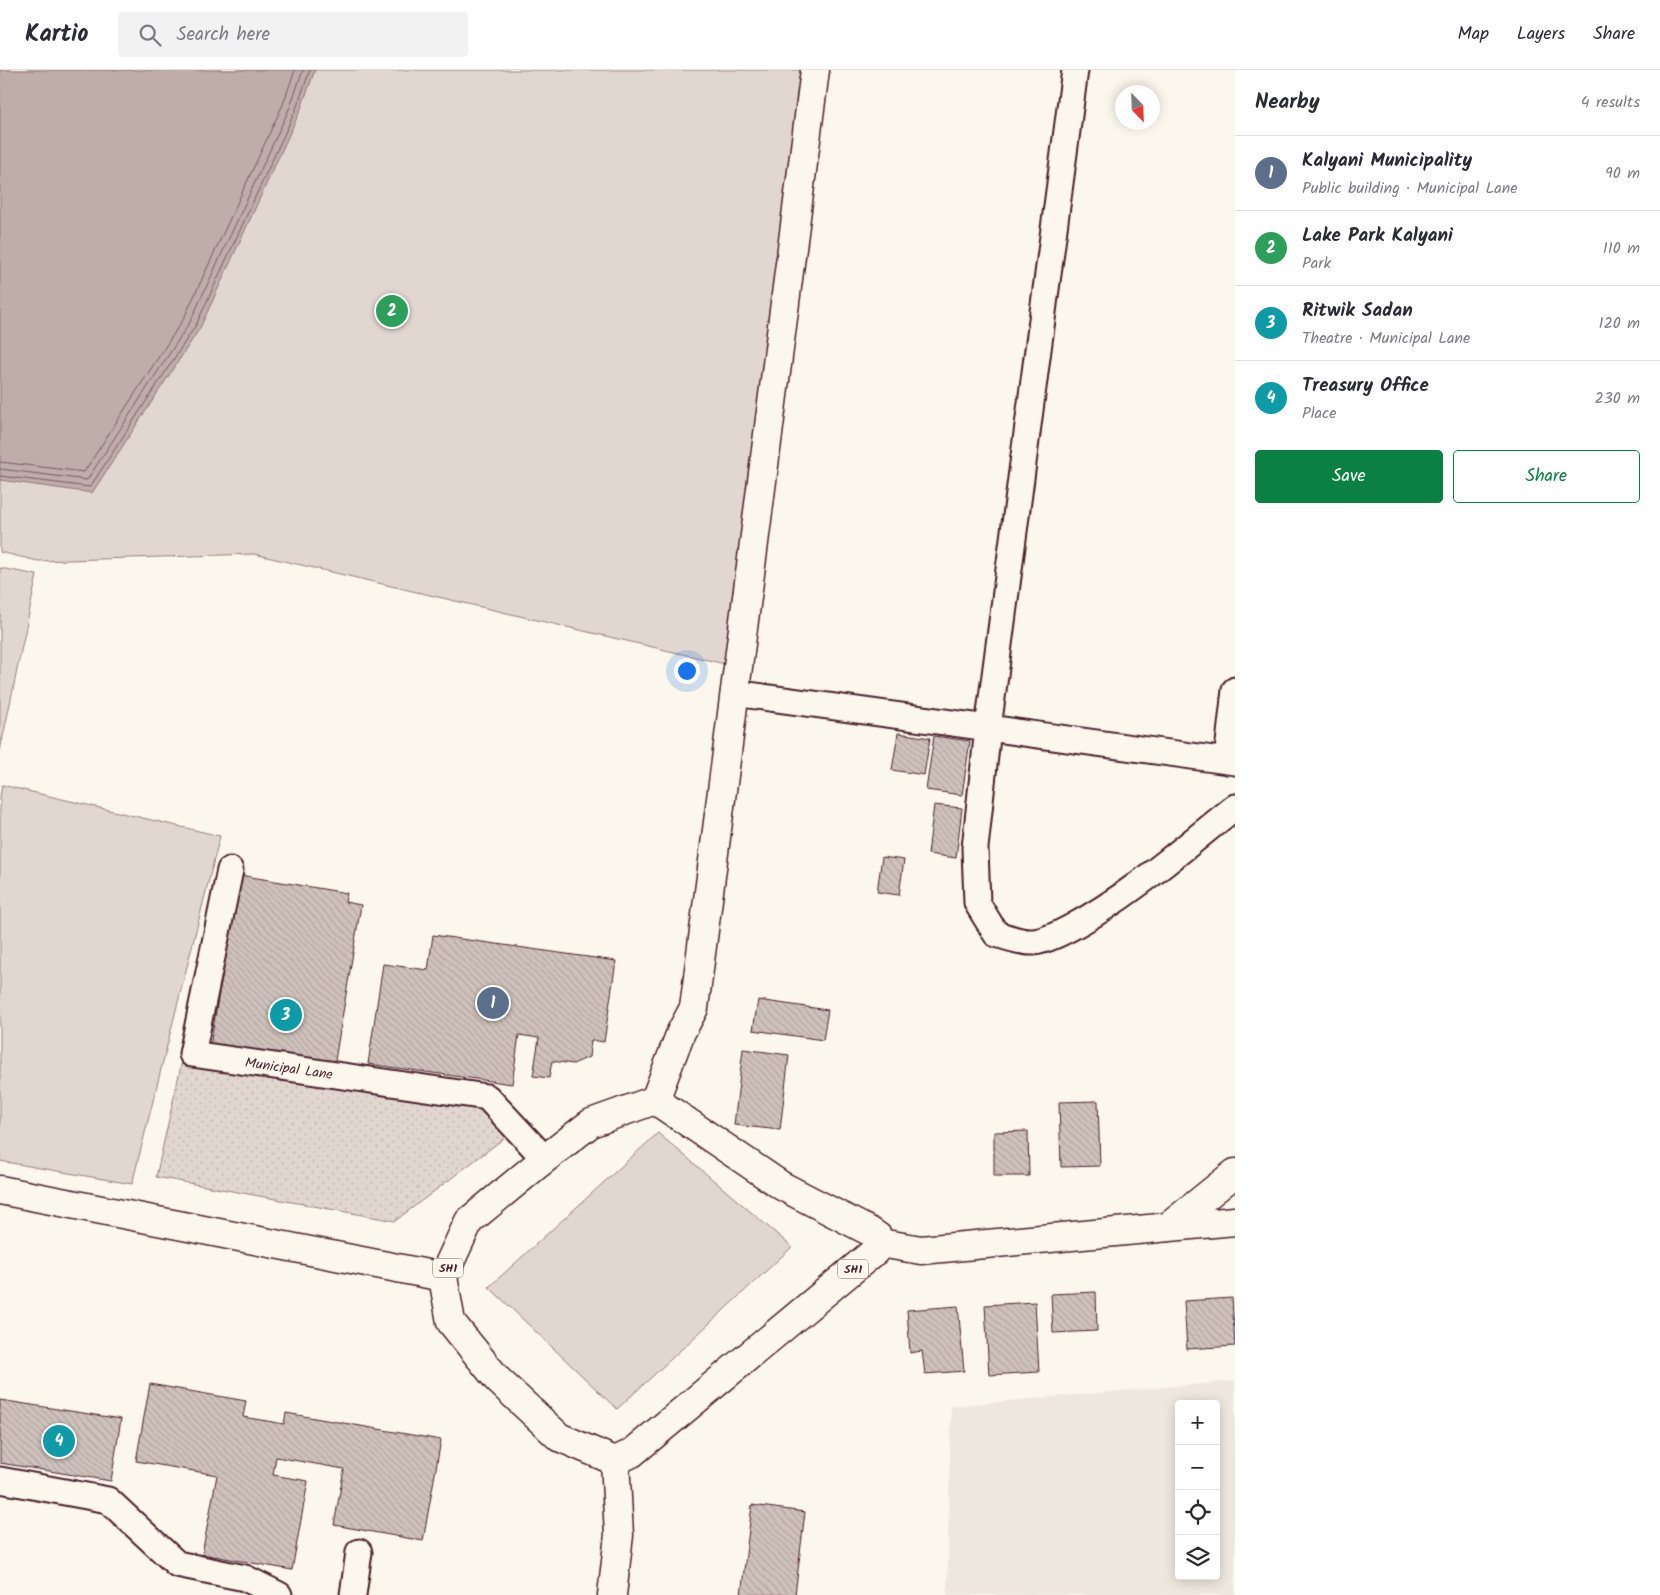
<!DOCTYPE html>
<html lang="en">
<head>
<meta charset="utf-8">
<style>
  :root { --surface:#fff; --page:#f2f2f3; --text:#2b2b33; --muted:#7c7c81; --line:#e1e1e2; --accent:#0b8043 }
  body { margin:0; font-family:Kalam,sans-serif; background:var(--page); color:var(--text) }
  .controls { position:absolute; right:15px; bottom:15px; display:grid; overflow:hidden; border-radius:5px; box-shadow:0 2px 12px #0003 }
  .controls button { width:45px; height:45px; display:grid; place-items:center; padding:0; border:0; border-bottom:1px solid var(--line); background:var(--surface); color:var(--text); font:25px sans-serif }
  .compass { position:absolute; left:1115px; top:15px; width:45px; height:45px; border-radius:50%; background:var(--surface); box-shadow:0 2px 12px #0003; rotate:157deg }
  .you { position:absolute; left:686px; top:600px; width:18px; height:18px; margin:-12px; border:4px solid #fff; border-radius:50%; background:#1a73e8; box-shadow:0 0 0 8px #1a73e833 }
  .badge { display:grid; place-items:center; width:32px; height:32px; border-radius:50%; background:var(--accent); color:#fff; font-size:16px; font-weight:700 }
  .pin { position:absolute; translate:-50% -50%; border:2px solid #fff; box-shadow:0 1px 5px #0006 }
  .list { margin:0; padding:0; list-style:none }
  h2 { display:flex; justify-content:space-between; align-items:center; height:65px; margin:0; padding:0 20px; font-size:21px }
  h2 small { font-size:16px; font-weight:400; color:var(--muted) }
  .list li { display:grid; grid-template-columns:32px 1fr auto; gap:15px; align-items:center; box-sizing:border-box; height:75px; padding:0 20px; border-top:1px solid var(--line) }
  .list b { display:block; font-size:19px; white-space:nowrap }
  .list p { margin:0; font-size:16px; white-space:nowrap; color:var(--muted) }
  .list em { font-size:16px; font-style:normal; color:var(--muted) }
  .actions { display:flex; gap:10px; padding:15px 20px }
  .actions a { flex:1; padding:11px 0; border:1px solid var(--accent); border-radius:5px; text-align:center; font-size:18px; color:var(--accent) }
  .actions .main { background:var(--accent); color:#fff }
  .icon { flex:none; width:28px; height:28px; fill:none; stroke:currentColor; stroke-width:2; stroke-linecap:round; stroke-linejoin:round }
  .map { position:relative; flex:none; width:1235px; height:1525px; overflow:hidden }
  header { display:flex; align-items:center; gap:30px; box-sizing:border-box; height:70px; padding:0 25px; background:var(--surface); border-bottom:1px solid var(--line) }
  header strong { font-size:24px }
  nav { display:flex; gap:28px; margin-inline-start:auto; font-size:18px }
  .search { width:350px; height:45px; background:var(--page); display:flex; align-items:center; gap:12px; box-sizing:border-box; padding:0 18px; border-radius:5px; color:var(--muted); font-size:19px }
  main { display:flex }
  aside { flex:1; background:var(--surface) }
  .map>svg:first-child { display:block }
</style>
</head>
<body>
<header>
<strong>Kartio</strong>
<div class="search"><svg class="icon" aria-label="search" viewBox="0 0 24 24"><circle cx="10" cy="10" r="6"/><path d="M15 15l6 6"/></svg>Search here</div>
<nav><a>Map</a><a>Layers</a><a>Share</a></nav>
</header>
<main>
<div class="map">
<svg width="1235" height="1525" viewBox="0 0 1235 1525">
  <defs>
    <pattern id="garden-dots" width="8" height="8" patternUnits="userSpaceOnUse" patternTransform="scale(1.25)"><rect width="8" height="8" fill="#e2d7d0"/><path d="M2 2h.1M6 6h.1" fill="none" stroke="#c3b8b3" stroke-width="1.8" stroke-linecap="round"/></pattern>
    <pattern id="building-back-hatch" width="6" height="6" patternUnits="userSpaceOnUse" patternTransform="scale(1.25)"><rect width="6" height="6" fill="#cfc2bc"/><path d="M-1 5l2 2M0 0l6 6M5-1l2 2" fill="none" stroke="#b3a6a2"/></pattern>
  </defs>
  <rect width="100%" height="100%" fill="#fbf7ec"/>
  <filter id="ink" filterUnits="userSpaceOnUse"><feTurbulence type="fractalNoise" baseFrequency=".02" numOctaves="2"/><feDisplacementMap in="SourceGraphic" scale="10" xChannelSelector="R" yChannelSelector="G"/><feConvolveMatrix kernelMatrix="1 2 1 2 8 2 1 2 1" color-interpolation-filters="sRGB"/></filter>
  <g filter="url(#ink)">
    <path fill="#eee7de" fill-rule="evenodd" d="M 1235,1311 L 1235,1525 L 947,1525 L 951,1336 ZM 1179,1334 L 1216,1334 L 1216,1506 L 1179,1506 Z"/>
    <path fill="#e2d7d0" stroke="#967b7e" d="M 0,0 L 816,0 L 738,597 L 254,484 L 38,491 L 0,482 Z
      M 0,498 L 37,505 L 0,681 Z
      M 2,715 L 220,766 L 132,1114 L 0,1091 L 0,727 Z
      M 658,1063 L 792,1177 L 617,1339 L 489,1217 Z"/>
    <path fill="url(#garden-dots)" stroke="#967b7e" d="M 182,991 L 481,1035 L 507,1066 L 395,1151 L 156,1107 Z"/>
    <path fill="#bfadaa" stroke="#907477" d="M 0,0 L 315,0 L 300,41 L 200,258 L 92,423 L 0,410 Z"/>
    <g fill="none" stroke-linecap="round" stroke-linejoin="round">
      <path stroke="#79585e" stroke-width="1" d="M 0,392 L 84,402 L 184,248 L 283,34 L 295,0
        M 0,399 L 87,410 L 190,252 L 290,37 L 303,0
        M 0,406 L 90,417 L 196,255 L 296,39 L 310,0"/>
    </g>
    <path fill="url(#building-back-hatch)" stroke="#4a1f2b" d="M 898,663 L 930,668 L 924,705 L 892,700 Z
      M 934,666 L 970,671 L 962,725 L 926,720 Z
      M 934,735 L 962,738 L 956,788 L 928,784 Z
      M 882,787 L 904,790 L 899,825 L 877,822 Z
      M 239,805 L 347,823 L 345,832 L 361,835 L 333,1002 L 209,982 Z
      M 433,865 L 616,891 L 604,972 L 591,970 L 589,987 L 573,994 L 552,991 L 549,1008 L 533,1006 L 539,968 L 519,965 L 512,1014 L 368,994 L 383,894 L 428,900 Z
      M 758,930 L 828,940 L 823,970 L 753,960 Z
      M 743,979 L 789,985 L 780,1060 L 734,1055 Z
      M 1098,1031 L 1100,1096 L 1061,1097 L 1059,1032 Z
      M 1028,1061 L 1029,1106 L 994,1106 L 994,1062 Z
      M 1096,1222 L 1097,1261 L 1053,1263 L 1051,1224 Z
      M 1232,1228 L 1235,1276 L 1187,1279 L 1184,1231 Z
      M 1035,1232 L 1039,1302 L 989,1305 L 985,1235 Z
      M 958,1236 L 964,1301 L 925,1304 L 922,1281 L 910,1283 L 907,1240 Z
      M 150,1314 L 246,1331 L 243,1347 L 284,1354 L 286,1343 L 441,1370 L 423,1471 L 334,1455 L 344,1399 L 276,1387 L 273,1405 L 308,1411 L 292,1500 L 202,1484 L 217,1405 L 136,1391 Z
      M 0,1330 L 121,1349 L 111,1411 L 0,1393 Z
      M 752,1435 L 805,1442 L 795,1525 L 741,1525 Z"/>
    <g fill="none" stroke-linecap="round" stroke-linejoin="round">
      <defs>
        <path id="street" d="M 1075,0 L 988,658 L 975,778 L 977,833 L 996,864 C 1007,867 1022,873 1033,872 C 1046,871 1061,863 1072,857 C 1131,825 1182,779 1235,737
          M 734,623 L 1235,692
          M 1227,691 L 1235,620
          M 230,800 L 192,984 L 487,1027 L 545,1089
          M 0,1410 L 108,1430 L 177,1494 L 245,1508 L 279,1525
          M 353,1525 L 359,1482"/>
        <path id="secondary" d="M 655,1030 L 681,962 L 694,938 L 815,0
          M 1168,1157 L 1235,1103"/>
        <path id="primary" d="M 655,1030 L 782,1116 L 869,1161 L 878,1167 L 880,1173 L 875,1181 L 632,1383 L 615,1391 L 559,1367 L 498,1310 L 451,1252 L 443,1207 L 469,1151 L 537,1095 L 591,1053 Z
          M 0,1120 L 443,1207
          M 880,1173 L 921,1180 L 1235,1151
          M 612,1525 L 619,1465 L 615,1391"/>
      </defs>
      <use href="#street" stroke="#4a1f2b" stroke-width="29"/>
      <use href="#secondary" stroke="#4a1f2b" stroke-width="31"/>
      <use href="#primary" stroke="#4a1f2b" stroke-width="31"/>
      <use href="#street" stroke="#fbf7ec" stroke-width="25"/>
      <use href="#secondary" stroke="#fbf7ec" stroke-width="28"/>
      <use href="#primary" stroke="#fbf7ec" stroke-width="28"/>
    </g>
  </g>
  <g text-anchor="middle" stroke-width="4" stroke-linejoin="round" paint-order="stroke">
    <g fill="#fbf7ec" stroke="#7f6065" stroke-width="1">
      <rect x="433" y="1188.5" width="30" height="19" rx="4"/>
      <rect x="838" y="1189.5" width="30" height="19" rx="4"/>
    </g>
    <g font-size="12" font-weight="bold" fill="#4a1f2b">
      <text x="448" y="1202">SH1</text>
      <text x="853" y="1203">SH1</text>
    </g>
    <g font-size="14" fill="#4a1f2b" stroke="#fbf7ec">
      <text transform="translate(289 998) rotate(8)" y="5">Municipal Lane</text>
    </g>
  </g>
</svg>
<div class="controls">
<button>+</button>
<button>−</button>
<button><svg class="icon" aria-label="locate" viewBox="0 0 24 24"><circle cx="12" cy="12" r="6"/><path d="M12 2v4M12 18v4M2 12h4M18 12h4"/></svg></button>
<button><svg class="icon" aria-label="layers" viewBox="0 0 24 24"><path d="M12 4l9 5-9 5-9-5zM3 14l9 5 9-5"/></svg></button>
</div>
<svg class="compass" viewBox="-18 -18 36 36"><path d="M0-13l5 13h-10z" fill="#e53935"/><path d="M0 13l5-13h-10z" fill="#7c7c81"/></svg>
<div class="you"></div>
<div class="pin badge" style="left:493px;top:933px;background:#5c6f8a">1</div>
<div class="pin badge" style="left:392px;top:241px;background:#2e9e5b">2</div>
<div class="pin badge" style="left:286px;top:945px;background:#0f9aa8">3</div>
<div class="pin badge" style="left:59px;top:1371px;background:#0f9aa8">4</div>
</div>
<aside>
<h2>Nearby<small>4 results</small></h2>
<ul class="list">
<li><span class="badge" style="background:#5c6f8a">1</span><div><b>Kalyani Municipality</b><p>Public building · Municipal Lane</p></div><em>90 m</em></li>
<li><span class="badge" style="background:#2e9e5b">2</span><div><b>Lake Park Kalyani</b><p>Park</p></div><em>110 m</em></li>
<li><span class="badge" style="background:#0f9aa8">3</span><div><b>Ritwik Sadan</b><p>Theatre · Municipal Lane</p></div><em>120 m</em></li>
<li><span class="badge" style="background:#0f9aa8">4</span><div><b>Treasury Office</b><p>Place</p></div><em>230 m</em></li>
</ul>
<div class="actions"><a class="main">Save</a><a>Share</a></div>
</aside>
</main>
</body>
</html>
